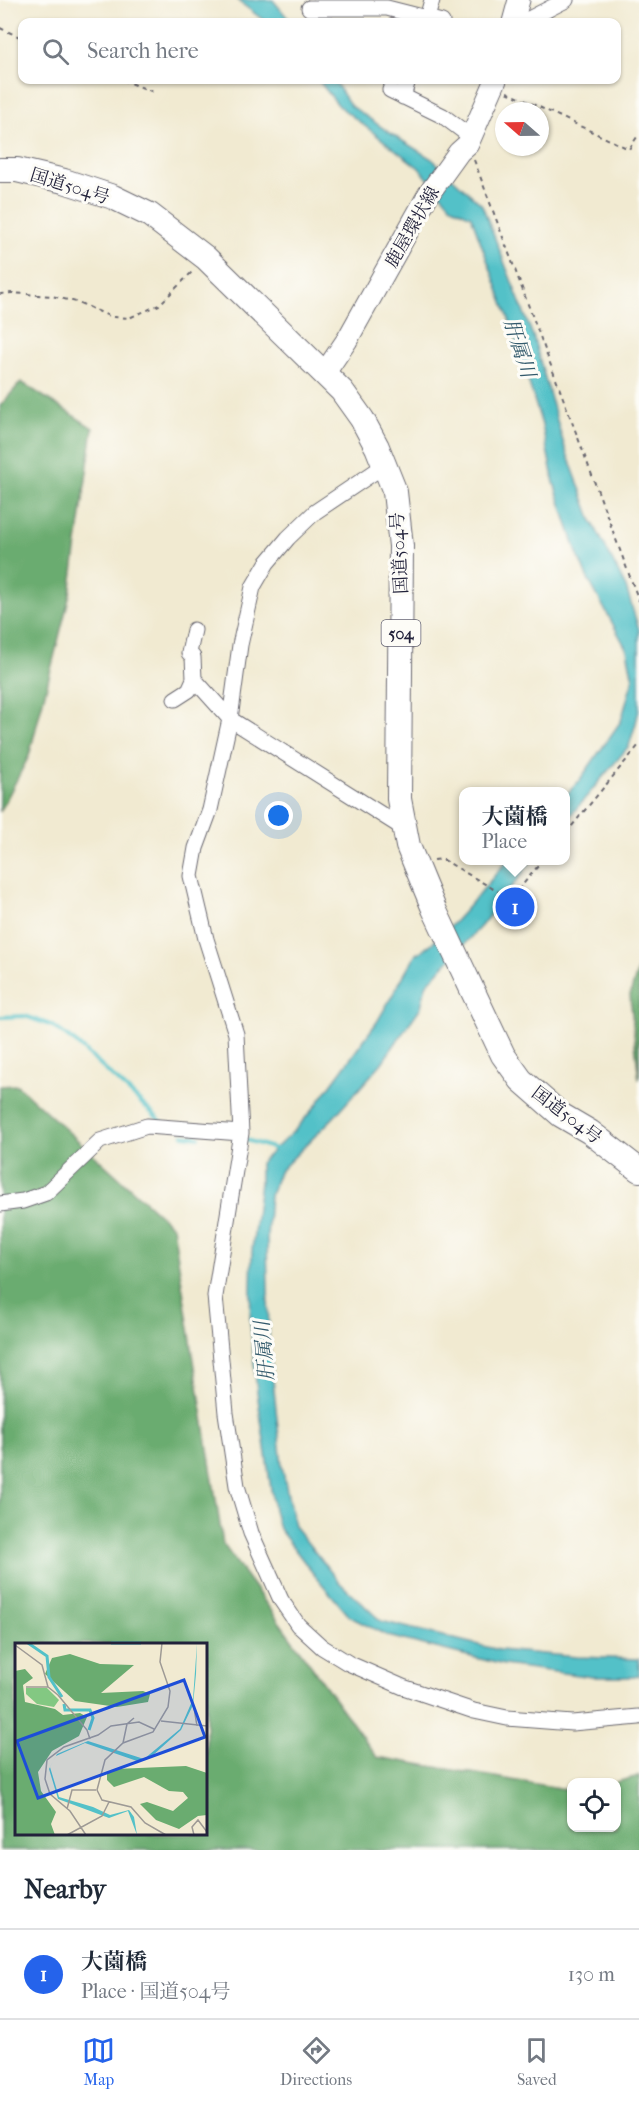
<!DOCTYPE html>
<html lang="en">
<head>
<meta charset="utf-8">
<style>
  :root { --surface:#fff; --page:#f2f2f3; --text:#1f2937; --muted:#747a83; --line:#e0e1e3; --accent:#2563eb }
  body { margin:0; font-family:"IM FELL French Canon","Noto Serif JP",serif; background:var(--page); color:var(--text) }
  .controls { position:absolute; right:18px; bottom:18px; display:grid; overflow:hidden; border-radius:12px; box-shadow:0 2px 4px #0004 }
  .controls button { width:54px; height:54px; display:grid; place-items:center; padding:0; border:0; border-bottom:2px solid var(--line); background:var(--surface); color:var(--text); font:30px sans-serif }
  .compass { position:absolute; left:495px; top:102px; width:54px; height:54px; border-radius:50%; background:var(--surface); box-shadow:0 2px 4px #0004; rotate:290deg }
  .you { position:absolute; left:279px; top:816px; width:21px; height:21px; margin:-15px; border:4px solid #fff; border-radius:50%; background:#1a73e8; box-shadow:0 0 0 9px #1a73e833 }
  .badge { display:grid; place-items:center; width:39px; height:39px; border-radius:50%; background:var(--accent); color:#fff; font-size:20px; font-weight:700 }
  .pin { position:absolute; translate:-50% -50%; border:3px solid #fff; box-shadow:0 2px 6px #0006 }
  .popup { position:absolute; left:459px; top:787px; width:111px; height:78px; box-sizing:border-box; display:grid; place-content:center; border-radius:12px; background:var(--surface); filter:drop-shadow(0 2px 4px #0005); font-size:20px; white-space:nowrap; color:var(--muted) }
  .popup b { font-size:22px; color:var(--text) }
  .popup::after { content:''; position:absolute; left:50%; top:100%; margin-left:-12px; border:12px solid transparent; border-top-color:var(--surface) }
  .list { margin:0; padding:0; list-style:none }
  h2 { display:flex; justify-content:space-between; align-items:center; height:78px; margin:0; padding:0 24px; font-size:26px }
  h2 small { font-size:20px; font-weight:400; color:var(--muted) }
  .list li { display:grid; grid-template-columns:39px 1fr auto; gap:18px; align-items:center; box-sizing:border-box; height:90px; padding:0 24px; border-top:2px solid var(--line) }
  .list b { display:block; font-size:22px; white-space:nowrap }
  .list p { margin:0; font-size:20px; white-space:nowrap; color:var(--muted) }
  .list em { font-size:20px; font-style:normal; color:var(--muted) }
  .icon { flex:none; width:33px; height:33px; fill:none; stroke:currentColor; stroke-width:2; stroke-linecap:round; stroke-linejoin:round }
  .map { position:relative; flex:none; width:639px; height:1850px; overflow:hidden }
  .search { position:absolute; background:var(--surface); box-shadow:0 2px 4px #0004; left:18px; right:18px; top:18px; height:66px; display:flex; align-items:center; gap:15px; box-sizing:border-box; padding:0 21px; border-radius:12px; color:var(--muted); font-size:22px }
  .sheet { height:168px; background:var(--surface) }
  nav { display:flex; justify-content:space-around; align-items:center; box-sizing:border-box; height:84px; border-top:2px solid var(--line); background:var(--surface); font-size:16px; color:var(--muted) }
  nav a { display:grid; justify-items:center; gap:3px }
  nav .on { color:var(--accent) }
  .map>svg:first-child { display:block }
</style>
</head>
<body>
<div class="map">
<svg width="639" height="1850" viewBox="0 0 639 1850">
  <rect width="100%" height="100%" fill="#fdfcf7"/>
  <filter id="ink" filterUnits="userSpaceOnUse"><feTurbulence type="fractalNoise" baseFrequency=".0167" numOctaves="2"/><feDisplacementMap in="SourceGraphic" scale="12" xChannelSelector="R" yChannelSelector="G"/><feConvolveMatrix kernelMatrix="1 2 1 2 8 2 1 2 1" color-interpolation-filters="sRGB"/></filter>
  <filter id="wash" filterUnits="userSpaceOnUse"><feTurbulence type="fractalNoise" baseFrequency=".008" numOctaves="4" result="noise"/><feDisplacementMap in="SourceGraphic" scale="24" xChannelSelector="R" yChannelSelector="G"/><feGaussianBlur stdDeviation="1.35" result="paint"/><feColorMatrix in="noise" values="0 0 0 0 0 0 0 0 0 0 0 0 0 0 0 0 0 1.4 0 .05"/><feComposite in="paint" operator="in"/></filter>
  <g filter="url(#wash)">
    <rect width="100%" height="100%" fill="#f1ead1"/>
    <path fill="#6aac70" stroke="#466756" stroke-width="1.5" fill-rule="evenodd" d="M 21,382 L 93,428 L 70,594 L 29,756 L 0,812 L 0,406 Z
      M 639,965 L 639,1080 L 630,995 Z
      M 17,1085 L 173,1227 L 223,1544 L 377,1757 L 571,1790 L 572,1828 L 616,1828 L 616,1782 L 639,1776 L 639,1850 L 0,1850 L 0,1086 ZM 16,1644 L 206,1644 L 206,1834 L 16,1834 Z"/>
    <path fill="#53c1c8" stroke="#3a7282" stroke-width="1.5" d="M 237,0 L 273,0 L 291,22 L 266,22 Z
      M 318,80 L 334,80 L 350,105 L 393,135 L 432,159 L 482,205 L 533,336 L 564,445 L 592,521 L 626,587 L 639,630 L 639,709 L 636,723 L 629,746 L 566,821 L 566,795 L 579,781 L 621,721 L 633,679 L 627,650 L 587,577 L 577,553 L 554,483 L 542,425 L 510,322 L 471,216 L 452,207 L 419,168 L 339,106 Z
      M 507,861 L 532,861 L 481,926 L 426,985 L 421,1007 L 381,1064 L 334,1117 L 279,1172 L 270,1195 L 267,1237 L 269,1342 L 282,1466 L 294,1526 L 339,1582 L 381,1621 L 499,1650 L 577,1657 L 639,1659 L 639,1676 L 633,1677 L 592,1677 L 504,1665 L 388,1636 L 350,1617 L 312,1572 L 279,1529 L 274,1510 L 257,1392 L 250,1321 L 252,1251 L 260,1182 L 260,1163 L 297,1128 L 317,1104 L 377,1022 L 416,954 C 444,940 485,886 507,861 Z"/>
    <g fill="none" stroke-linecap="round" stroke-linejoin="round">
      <path stroke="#53c1c8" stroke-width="4" d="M 0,1017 L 25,1016 L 53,1026 L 76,1043 L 162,1122
        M 183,1135 L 199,1137
        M 243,1139 L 279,1150"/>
    </g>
  </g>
  <g filter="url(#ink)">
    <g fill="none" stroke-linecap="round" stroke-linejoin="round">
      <defs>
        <path id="minor" d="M 309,8 L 387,8 L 442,22
          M 426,22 L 432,0
          M 523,22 L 566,0
          M 390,90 L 443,116 L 471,137
          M 403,97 L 408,80
          M 385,465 L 315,512 L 288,538 L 267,563 L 253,587 L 240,645 L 230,719 L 210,810 L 196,848 L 191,876 L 206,939 L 236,1034 L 241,1133 L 215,1296 L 226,1413 L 237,1486 L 251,1533 L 281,1600 L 298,1625 L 322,1647 L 348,1663 L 403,1687 L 474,1711 L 507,1718 L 572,1723 L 639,1717
          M 194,630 L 189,653 L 193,657 L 194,679 L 230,719 L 403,828
          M 175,699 L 189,690 L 194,679
          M 0,1204 L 23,1201 L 46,1193 L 100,1141 L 147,1126 L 241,1133"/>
        <path id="secondary" d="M 513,22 L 519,0
          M 324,374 L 347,340 L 428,195 L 459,152 L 468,144 L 496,80"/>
        <path id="trunk" d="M 0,170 L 17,170 L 64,181 L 113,197 L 150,215 L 206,258 L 342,391 L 362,419 L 377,447 L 395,492 L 401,546 L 399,799 L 408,846 L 434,909 L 503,1055 L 521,1080 L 561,1115 L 590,1132 L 639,1170"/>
      </defs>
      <use href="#minor" stroke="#6a6870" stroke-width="17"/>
      <use href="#secondary" stroke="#6a6870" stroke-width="23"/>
      <use href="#trunk" stroke="#6a6870" stroke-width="26"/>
      <path stroke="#6a6870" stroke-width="2" stroke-dasharray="4.5 4.5" stroke-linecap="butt" d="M 0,28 L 22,38
        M 123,80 L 156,93
        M 507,92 L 629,149 L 639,134
        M 474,160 L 639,601
        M 0,294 L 12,293 L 52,296 L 80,303 L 111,317 L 129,318 L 159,305 L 193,271
        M 566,833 L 639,745
        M 434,860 L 442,859 L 511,899 L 543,860"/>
      <use href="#minor" stroke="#fff" stroke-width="15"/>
      <use href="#secondary" stroke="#fff" stroke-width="21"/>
      <use href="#trunk" stroke="#fff" stroke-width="24"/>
    </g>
  </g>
  <g text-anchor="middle" stroke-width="6" stroke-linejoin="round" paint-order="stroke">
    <rect fill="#fdfcf7" stroke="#646373" stroke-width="1.5" x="381.5" y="620" width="39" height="26" rx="4.5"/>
    <g font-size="16" font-weight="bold" fill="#22223b">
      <text x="401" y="639">504</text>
    </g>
    <g font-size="18" fill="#22223b" stroke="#fdfcf7">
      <text transform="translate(70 186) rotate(17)" y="6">国道504号</text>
      <text transform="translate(412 227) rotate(-60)" y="6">鹿屋環状線</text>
      <text transform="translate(399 553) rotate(-93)" y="6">国道504号</text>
      <text transform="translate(567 1115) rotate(37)" y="6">国道504号</text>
    </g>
    <g font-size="20" font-style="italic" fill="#335a6c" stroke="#fdfcf7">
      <text transform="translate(520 348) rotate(72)" y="7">肝属川</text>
      <text transform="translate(264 1351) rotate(-95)" y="7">肝属川</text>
    </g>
  </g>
  <g transform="translate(15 1643)">
    <rect width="192" height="192" fill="#f1ead1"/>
    <path d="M 11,45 L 32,45 L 44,57 L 39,64 L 22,61 L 11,51 Z" fill="#83c882"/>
    <path d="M 55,11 L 85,21 L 119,22 L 86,50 L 128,48 L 135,51 L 133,59 L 102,64 L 60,58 L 30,31 L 37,15 ZM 10,26 L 18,35 L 8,42 L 10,59 L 40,66 L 48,72 L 65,70 L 72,74 L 64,93 L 37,108 L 23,129 L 26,148 L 41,169 L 36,181 L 40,192 L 0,192 L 0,28 ZM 171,123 L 192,130 L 192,172 L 183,173 L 164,186 L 141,177 L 125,161 L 132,159 L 158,168 L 173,155 L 168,149 L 154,148 L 129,134 L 99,144 L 92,137 L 92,130 L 100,126 Z" fill="#6aac70"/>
    <path d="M 182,0 L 181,31 L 178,62 L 166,87 L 137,113 L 132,116 L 122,118 L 70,100 L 41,113 L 35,124 L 44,154 L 78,164 L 95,172 L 114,167 L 119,174 L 122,192 L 113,168 L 94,175 L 43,156 L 34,126 L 42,111 L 73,98 L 129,116 L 165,86 L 178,56 Z" fill="#53c1c8"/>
    <path fill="none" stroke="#53c1c8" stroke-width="3" d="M 13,0 L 32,13 L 34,34 L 47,54M 96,0 L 126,0M 49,61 L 50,67 L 75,67 L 78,75 L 74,87"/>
    <path fill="none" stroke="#9e9a95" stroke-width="1.5" d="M 147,0 L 145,19 L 155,48 L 153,64 L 138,89 L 108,100 L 90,117 L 82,147 L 87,157 L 116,164 L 130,180 L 151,192M 0,2 L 27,22 L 33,44M 11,44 L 33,44 L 43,52 L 72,87 L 75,96M 179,65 L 182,83M 146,78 L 192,83M 108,100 L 112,81 L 119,75M 52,166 L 57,147 L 81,147M 52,192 L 87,173 L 94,159M 71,192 L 55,168 L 35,151 L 30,136 L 32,117 L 49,104 L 83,92 L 96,83 L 124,79 L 139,86M 179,192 L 177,184 L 183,177 L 192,189"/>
    <path fill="#1d4ed8" fill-opacity="0.15" stroke="#1d4ed8" stroke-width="3" d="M 169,37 L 190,94 L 23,155 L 2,98 Z"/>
    <rect width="192" height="192" fill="none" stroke="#22223b" stroke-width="3"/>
  </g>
</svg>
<div class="controls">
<button><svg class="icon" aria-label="locate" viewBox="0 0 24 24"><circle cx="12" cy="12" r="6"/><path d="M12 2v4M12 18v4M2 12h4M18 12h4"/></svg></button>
</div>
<svg class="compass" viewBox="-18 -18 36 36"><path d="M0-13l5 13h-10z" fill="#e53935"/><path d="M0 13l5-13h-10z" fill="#747a83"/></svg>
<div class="you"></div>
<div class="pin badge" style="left:515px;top:907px">1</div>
<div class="popup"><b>大薗橋</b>Place</div>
<div class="search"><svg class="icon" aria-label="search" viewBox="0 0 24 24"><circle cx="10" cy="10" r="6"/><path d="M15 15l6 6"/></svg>Search here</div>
</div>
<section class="sheet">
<h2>Nearby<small></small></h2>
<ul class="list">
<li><span class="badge">1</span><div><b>大薗橋</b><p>Place · 国道504号</p></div><em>130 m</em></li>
</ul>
</section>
<nav>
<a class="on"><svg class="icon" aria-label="map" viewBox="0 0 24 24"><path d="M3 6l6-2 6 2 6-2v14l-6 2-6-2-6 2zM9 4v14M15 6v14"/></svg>Map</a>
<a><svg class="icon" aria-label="directions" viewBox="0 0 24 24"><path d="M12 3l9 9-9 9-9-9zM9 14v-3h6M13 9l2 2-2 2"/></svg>Directions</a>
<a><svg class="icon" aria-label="saved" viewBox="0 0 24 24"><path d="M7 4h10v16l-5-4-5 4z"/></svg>Saved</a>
</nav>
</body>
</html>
